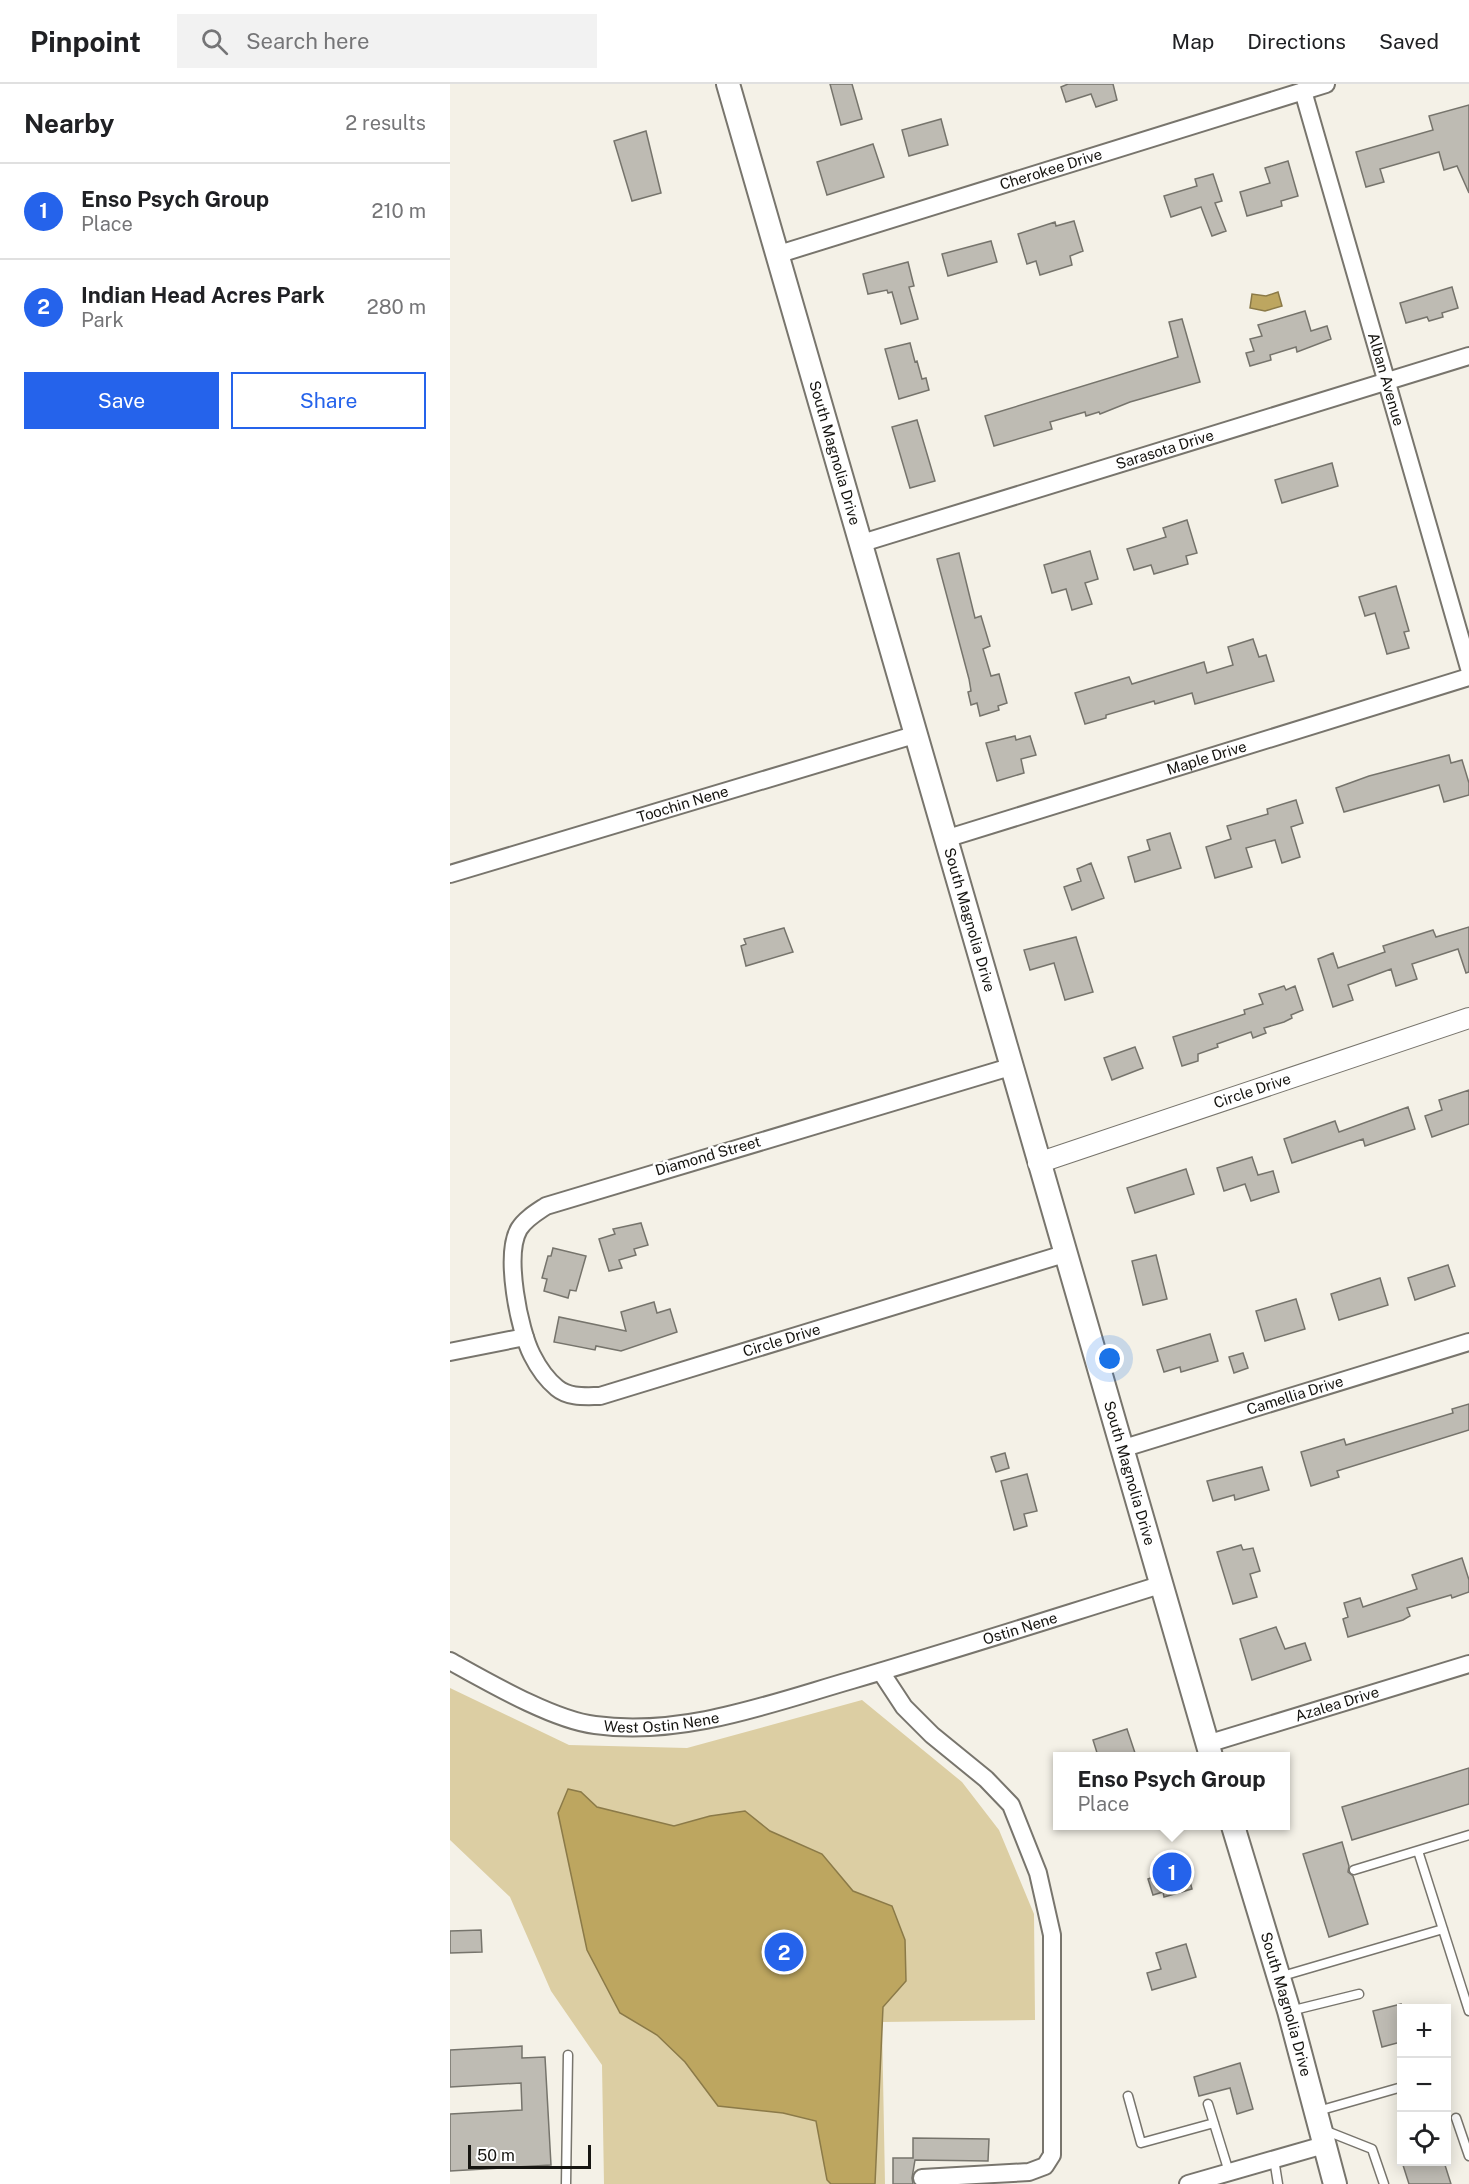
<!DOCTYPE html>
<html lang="en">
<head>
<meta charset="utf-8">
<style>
  :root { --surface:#fff; --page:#f2f2f2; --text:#202124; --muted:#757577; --line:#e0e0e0; --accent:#2563eb }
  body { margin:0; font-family:"Public Sans",sans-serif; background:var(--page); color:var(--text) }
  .controls { position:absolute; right:18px; bottom:18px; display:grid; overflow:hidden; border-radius:0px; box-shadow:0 3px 15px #0003 }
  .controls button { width:54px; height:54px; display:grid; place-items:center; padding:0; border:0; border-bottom:2px solid var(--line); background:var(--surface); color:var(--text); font:30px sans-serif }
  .scale { position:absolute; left:18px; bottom:15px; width:123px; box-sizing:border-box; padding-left:6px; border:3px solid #161511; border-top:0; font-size:16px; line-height:21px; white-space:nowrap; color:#161511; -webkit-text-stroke:4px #fff; paint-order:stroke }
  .you { position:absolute; left:660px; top:1275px; width:21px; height:21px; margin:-15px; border:4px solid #fff; border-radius:50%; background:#1a73e8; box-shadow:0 0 0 9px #1a73e833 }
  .badge { display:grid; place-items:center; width:39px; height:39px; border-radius:50%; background:var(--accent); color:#fff; font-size:20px; font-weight:700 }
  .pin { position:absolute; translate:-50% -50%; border:3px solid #fff; box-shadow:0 2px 6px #0006 }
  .popup { position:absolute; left:603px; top:1668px; width:237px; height:78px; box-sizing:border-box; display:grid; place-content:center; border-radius:0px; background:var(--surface); filter:drop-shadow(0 2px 4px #0005); font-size:20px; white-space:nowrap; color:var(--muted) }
  .popup b { font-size:22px; color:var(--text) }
  .popup::after { content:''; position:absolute; left:50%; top:100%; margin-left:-12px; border:12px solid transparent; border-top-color:var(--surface) }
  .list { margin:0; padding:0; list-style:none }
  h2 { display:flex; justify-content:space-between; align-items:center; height:78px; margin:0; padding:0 24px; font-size:26px }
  h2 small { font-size:20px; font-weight:400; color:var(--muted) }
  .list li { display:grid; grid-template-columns:39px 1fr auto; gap:18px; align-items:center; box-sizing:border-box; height:96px; padding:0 24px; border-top:2px solid var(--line) }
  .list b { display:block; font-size:22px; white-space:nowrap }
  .list p { margin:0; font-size:20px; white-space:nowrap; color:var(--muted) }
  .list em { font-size:20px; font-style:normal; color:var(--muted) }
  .actions { display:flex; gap:12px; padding:18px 24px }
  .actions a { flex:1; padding:14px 0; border:2px solid var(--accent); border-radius:0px; text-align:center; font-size:21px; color:var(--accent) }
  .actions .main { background:var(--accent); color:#fff }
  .icon { flex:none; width:33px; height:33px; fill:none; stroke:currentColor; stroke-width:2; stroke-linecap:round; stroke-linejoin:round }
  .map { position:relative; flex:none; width:1019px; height:2100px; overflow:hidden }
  header { display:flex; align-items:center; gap:36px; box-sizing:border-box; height:84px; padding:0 30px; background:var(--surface); border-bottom:2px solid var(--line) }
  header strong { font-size:28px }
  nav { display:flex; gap:33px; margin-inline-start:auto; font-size:21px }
  .search { width:420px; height:54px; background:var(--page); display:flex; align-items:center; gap:15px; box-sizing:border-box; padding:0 21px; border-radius:0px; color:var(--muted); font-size:22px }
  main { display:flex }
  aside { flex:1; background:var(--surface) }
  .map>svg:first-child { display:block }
</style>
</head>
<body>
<header>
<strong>Pinpoint</strong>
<div class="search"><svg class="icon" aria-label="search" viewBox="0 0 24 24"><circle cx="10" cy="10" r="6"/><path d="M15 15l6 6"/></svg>Search here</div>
<nav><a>Map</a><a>Directions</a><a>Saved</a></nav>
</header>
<main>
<aside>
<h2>Nearby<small>2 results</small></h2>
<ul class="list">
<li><span class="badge">1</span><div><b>Enso Psych Group</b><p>Place</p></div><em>210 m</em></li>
<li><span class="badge">2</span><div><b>Indian Head Acres Park</b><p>Park</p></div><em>280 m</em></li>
</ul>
<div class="actions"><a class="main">Save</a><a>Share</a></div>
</aside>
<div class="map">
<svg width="1019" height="2100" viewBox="0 0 1019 2100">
  <rect width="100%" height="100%" fill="#f4f1e7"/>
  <path fill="#dccea3" d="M 0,1604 L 119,1661 L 237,1664 L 412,1616 L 512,1698 L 549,1746 L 584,1830 L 585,1936 L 432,1938 L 435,2100 L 154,2100 L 152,1981 L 101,1907 L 60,1813 L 0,1756 Z"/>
  <path fill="#bda660" stroke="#8b7a48" stroke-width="1.5" d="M 828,208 L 832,222 L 815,227 L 800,224 L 802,210 L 816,212 Z
    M 118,1705 L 131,1708 L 147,1723 L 224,1742 L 260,1732 L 295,1727 L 320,1747 L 372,1770 L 403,1807 L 442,1822 L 455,1856 L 456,1897 L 433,1923 L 425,2100 L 381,2100 L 377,2096 L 366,2037 L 333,2029 L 268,2022 L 235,1978 L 207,1951 L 170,1929 L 137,1866 L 108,1729 Z"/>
  <path fill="#bebbb3" stroke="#76746c" stroke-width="1.5" d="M 380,0 L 402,0 L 412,35 L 391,41 Z
    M 618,0 L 663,0 L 667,16 L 646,23 L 641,10 L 616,18 L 611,3 Z
    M 1019,21 L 1019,109 L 1007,82 L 994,86 L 989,68 L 930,85 L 934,98 L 916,103 L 906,68 L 983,46 L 979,32 Z
    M 491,35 L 498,61 L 459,72 L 452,46 Z
    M 196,47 L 211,109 L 182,117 L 164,57 Z
    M 423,60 L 434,93 L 377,111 L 367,78 Z
    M 838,77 L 848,112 L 831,117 L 832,122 L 797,132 L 790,108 L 820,99 L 815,84 Z
    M 763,90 L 772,117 L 765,119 L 776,147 L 762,152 L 751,123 L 721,133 L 714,112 L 747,102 L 745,95 Z
    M 624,137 L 633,167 L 620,172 L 622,181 L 590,191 L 586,177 L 577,180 L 568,150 L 605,138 L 606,142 Z
    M 541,157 L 547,178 L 498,192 L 492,170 Z
    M 458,178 L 464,202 L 459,203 L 468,235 L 451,240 L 442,208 L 438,209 L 437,206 L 418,210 L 413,190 Z
    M 1002,203 L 1008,224 L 992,229 L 993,233 L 979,237 L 977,233 L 956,239 L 950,219 Z
    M 855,227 L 861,247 L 877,242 L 881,255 L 847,268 L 846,263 L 820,271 L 821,276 L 800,282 L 796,269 L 804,267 L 800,255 L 812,252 L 808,241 Z
    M 732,235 L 750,298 L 680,318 L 650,330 L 649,328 L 636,332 L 635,328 L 600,338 L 602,345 L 544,362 L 535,332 L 728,273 L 719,238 Z
    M 460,259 L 465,278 L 467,277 L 472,295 L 476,294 L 479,306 L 449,315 L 435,265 Z
    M 467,336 L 485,397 L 460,404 L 442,343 Z
    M 882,379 L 888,402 L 832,419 L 825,396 Z
    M 737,436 L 747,469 L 736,472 L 738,480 L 704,490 L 701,481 L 684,486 L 677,465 L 716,453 L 713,444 Z
    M 640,467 L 648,495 L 635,499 L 642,520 L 622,526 L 616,505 L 602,509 L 594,481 Z
    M 509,469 L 525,534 L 531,532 L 540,562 L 533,565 L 541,592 L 549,590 L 557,619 L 548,622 L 549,626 L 530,632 L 527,619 L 521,621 L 518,608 L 521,607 L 519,595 L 487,475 Z
    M 946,502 L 959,547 L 954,548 L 959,564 L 937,570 L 925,529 L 915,532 L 909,513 Z
    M 803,555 L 809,573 L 816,571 L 824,597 L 745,620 L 742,609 L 705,620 L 704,617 L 656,631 L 656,634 L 635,640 L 625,609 L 679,593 L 682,600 L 754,578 L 757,589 L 783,581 L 778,563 Z
    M 565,652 L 566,656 L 580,652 L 586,671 L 571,675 L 574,689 L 547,697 L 536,659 Z
    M 999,671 L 1001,679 L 1012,676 L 1019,699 L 1019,711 L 994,718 L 989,701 L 894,728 L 886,704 L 919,692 Z
    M 846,716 L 853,739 L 841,743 L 850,773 L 832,779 L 825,756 L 796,764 L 802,783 L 765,794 L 756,763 L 781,755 L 777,742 L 818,730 L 817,725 Z
    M 720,749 L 731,784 L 685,798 L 678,773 L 700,766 L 697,756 Z
    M 641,779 L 654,814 L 622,826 L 614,803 L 631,797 L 627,785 Z
    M 1019,843 L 1019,888 L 1016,889 L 1008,865 L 962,880 L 967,895 L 946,902 L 941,885 L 898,901 L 903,916 L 883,923 L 868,875 L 883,869 L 888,884 L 935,868 L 933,862 L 983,846 L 986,853 Z
    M 334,844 L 343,868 L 296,882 L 291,862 L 296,860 L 294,855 Z
    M 626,853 L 643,908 L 615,916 L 604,879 L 580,886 L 574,866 Z
    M 834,902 L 836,906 L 845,902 L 853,926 L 841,931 L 842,934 L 834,938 L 814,944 L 816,949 L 803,954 L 801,948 L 767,960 L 768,963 L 748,970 L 748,977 L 732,982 L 723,953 L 795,930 L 794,926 L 813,920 L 809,910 Z
    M 685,963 L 693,984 L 662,996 L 654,974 Z
    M 1019,1006 L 1019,1040 L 982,1053 L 975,1032 L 992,1026 L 989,1016 Z
    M 958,1023 L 965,1045 L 915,1062 L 913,1055 L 842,1079 L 834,1055 L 885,1037 L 889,1048 Z
    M 802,1073 L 808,1091 L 823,1087 L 829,1108 L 801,1117 L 795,1100 L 774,1107 L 767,1084 Z
    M 736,1085 L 744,1110 L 685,1129 L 677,1104 Z
    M 191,1139 L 198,1161 L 184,1165 L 186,1171 L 169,1176 L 172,1184 L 159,1187 L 149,1155 L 165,1150 L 163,1145 Z
    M 103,1164 L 136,1172 L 126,1207 L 120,1206 L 118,1214 L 94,1207 L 97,1195 L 92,1194 L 98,1172 L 101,1172 Z
    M 706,1171 L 717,1215 L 693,1221 L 682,1177 Z
    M 998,1181 L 1005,1202 L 965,1216 L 958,1194 Z
    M 930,1194 L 938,1221 L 889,1236 L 881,1210 Z
    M 846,1215 L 855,1245 L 815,1257 L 806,1227 Z
    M 204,1218 L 207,1229 L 220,1225 L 227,1248 L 171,1267 L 146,1262 L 145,1266 L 104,1258 L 109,1233 L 176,1247 L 171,1228 Z
    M 760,1250 L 768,1277 L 731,1288 L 730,1283 L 714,1288 L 707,1266 Z
    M 793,1269 L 798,1284 L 784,1289 L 779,1273 Z
    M 1019,1320 L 1019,1346 L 887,1387 L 889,1393 L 861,1402 L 851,1368 L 894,1355 L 896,1361 L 1003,1329 L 1002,1325 Z
    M 555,1369 L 559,1384 L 546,1388 L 541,1373 Z
    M 812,1383 L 819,1406 L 785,1416 L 784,1411 L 763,1417 L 757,1397 Z
    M 577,1390 L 587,1427 L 574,1430 L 577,1442 L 564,1446 L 551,1397 Z
    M 791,1461 L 793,1466 L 803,1464 L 810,1487 L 800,1490 L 807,1513 L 783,1520 L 767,1468 Z
    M 1012,1474 L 1019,1496 L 1019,1508 L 1002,1514 L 1001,1511 L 957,1524 L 960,1532 L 953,1536 L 898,1553 L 893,1535 L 898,1533 L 894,1519 L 910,1514 L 913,1523 L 967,1505 L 962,1491 Z
    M 826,1543 L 835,1565 L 855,1559 L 861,1576 L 802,1596 L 790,1555 Z
    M 677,1645 L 686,1672 L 648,1672 L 643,1656 Z
    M 1019,1684 L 1019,1720 L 902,1756 L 892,1723 Z
    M 892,1758 L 899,1782 L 898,1788 L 903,1792 L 918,1840 L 879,1853 L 853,1770 Z
    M 724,1770 L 728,1785 L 736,1783 L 742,1805 L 714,1813 L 713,1808 L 703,1811 L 698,1795 L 709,1791 L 704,1776 Z
    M 31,1846 L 32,1868 L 0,1869 L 0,1847 Z
    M 736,1860 L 746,1893 L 702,1906 L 697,1889 L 711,1885 L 706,1869 Z
    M 951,1920 L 951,1958 L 932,1963 L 923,1927 Z
    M 72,1962 L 72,1974 L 95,1973 L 101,2081 L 0,2087 L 0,2030 L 72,2026 L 71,1999 L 0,2003 L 0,1966 Z
    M 790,1979 L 803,2025 L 787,2030 L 780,2004 L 749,2012 L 744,1993 Z
    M 463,2054 L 539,2055 L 538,2077 L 465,2076 L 462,2094 L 463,2100 L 443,2100 L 443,2074 L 463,2074 Z
    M 952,2078 L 994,2078 L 1001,2100 L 959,2100 Z"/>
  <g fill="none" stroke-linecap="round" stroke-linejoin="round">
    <defs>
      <path id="service" d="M 968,1767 L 1019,1927
        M 904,1786 L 1019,1751
        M 829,1893 L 993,1845
        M 840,1927 L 909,1910
        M 678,2012 L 691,2059 L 764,2039
        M 758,2020 L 779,2088
        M 868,2027 L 952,2003
        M 1006,2034 L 1019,2072
        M 874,2046 L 922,2065 L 934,2100
        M 824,2075 L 828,2100
        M 116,2100 L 118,1971"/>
      <g id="minor">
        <path id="s1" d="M 853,7 L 1019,584"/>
        <path id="s2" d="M 326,171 L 876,0"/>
        <path id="s3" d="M 409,460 L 1019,272"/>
        <path id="s4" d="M 495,755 L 1019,593"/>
        <path id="s5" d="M 0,790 L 464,651"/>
        <path id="s6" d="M 560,983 L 96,1122 C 87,1128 75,1135 69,1145 C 54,1171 69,1246 82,1271 C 88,1283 96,1295 107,1304 C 119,1314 136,1312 150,1312 L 614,1170"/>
        <path d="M 0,1268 L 75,1253"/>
        <path id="s7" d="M 671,1365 L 1019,1258"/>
        <path id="s8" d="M 0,1577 C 38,1598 103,1636 145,1641 C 232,1653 319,1620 402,1596 C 505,1566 607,1533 710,1501"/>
        <path d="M 431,1588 L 454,1623 L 482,1651 L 536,1695 L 561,1721 L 588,1789 L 602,1851 L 602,2071 L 595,2082 L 579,2088 L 472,2094"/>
        <path id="s9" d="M 757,1660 L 1019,1580"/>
        <path d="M 738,2100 L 874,2061"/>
      </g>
      <g id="tertiary">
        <path id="s10" d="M 588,1079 L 1019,934"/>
      </g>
      <g id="secondary">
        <path id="s11" d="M 278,0 L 761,1672"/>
        <path id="s12" d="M 783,1742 L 839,1927 L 885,2100"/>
      </g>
    </defs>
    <use href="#service" stroke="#78756d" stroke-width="11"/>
    <use href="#minor" stroke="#78756d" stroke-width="20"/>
    <use href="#tertiary" stroke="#78756d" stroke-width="22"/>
    <use href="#secondary" stroke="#78756d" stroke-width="26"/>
    <use href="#service" stroke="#fff" stroke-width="8"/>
    <use href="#minor" stroke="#fff" stroke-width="16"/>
    <use href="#tertiary" stroke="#fff" stroke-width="20"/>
    <use href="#secondary" stroke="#fff" stroke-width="22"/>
  </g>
  <g text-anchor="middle" stroke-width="5" stroke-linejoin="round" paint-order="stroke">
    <g font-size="15" fill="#161511" stroke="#fff">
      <text dy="5" stroke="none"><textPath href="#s2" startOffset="288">Cherokee Drive</textPath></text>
      <text dy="5" stroke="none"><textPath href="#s1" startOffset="300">Alban Avenue</textPath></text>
      <text dy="5" stroke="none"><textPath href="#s3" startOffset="320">Sarasota Drive</textPath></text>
      <text dy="5" stroke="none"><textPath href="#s11" startOffset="384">South Magnolia Drive</textPath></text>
      <text dy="5" stroke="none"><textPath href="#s4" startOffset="274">Maple Drive</textPath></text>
      <text dy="5" stroke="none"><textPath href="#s5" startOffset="243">Toochin Nene</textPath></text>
      <text dy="5" stroke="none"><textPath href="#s11" startOffset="870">South Magnolia Drive</textPath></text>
      <text dy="5" stroke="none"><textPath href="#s10" startOffset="226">Circle Drive</textPath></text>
      <text transform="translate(258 1072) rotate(-16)" y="5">Diamond Street</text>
      <text dy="5" stroke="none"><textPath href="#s6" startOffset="926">Circle Drive</textPath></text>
      <text dy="5" stroke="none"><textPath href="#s7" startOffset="182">Camellia Drive</textPath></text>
      <text dy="5" stroke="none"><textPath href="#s11" startOffset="1446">South Magnolia Drive</textPath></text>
      <text dy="5" stroke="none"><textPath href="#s8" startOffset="598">Ostin Nene</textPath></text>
      <text dy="5" stroke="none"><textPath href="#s9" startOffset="136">Azalea Drive</textPath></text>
      <text dy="5" stroke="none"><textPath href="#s8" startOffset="226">West Ostin Nene</textPath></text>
      <text dy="5" stroke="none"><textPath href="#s12" startOffset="186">South Magnolia Drive</textPath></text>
    </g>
  </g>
</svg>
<div class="controls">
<button>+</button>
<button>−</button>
<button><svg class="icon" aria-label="locate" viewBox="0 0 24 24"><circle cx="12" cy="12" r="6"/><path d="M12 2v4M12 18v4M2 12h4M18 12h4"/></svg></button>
</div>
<div class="scale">50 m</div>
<div class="you"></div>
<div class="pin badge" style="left:722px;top:1788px">1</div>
<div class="popup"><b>Enso Psych Group</b>Place</div>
<div class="pin badge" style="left:334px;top:1868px">2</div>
</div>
</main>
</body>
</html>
